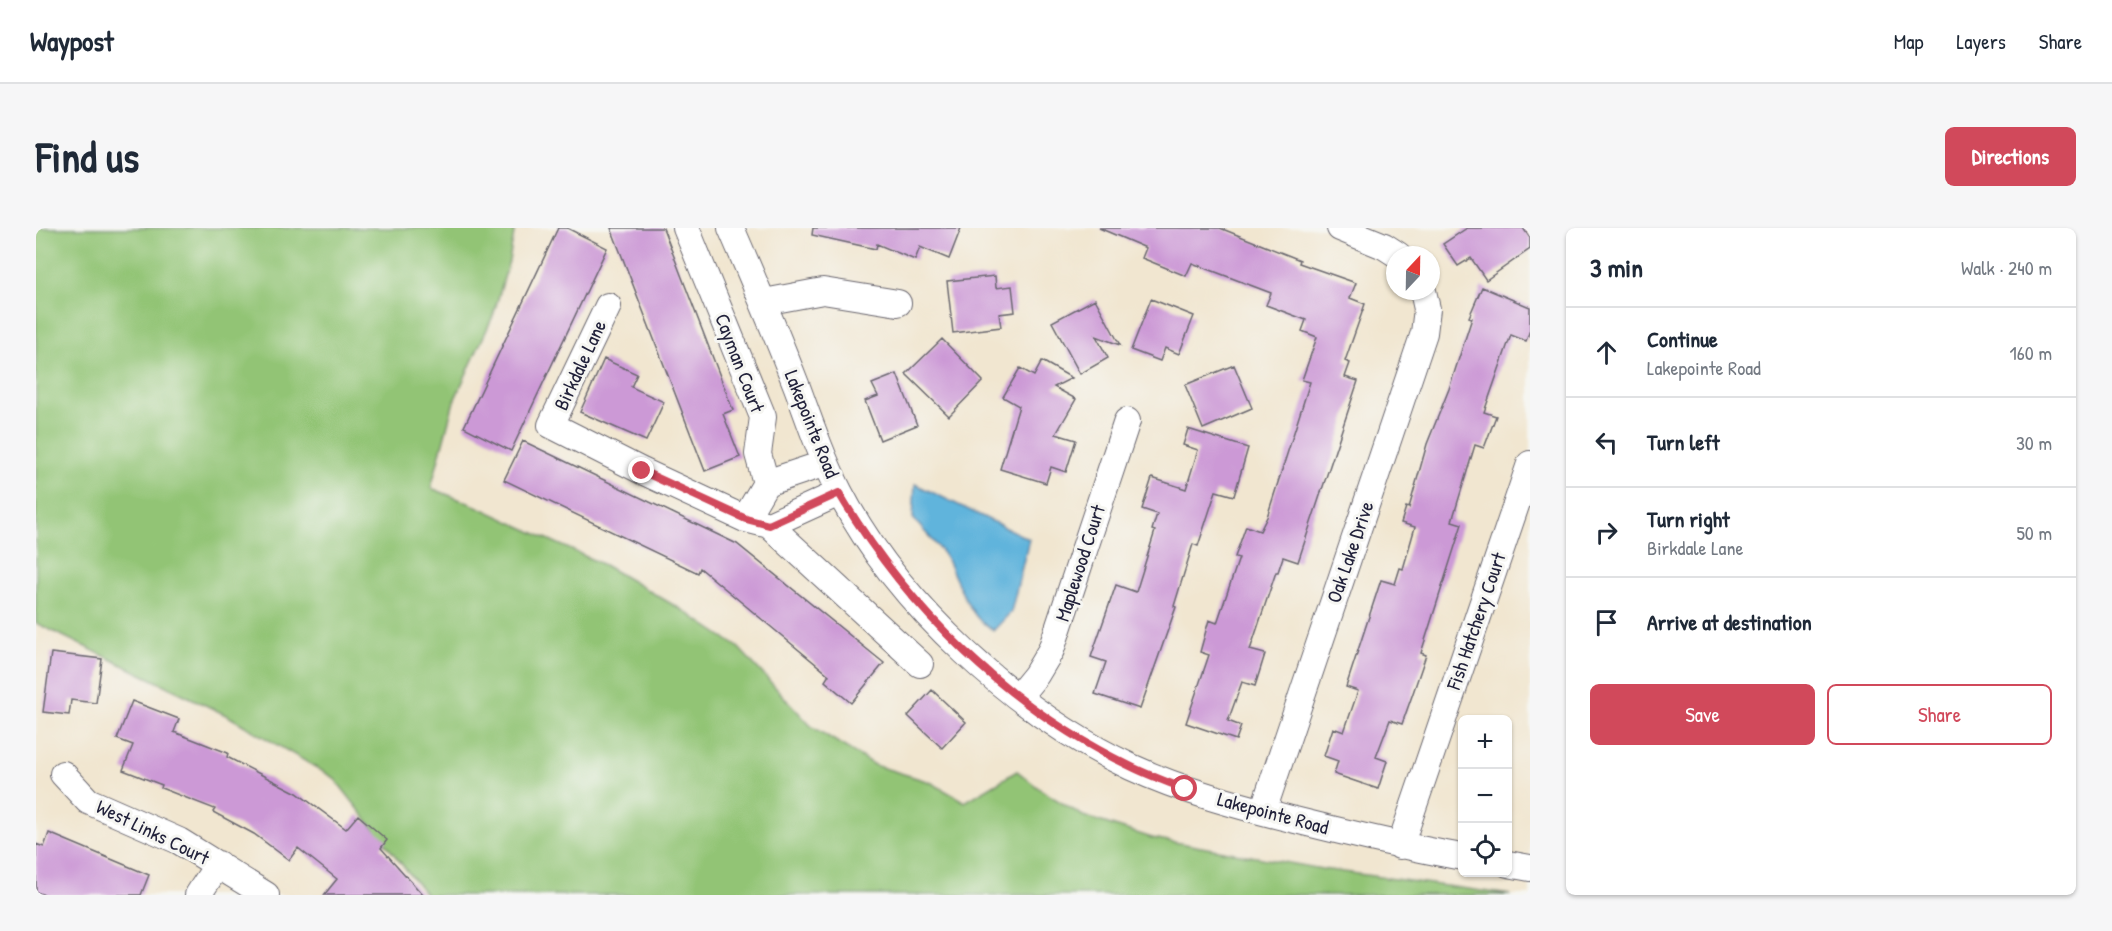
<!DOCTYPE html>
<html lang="en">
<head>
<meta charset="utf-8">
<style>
  :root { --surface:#fff; --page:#f6f6f7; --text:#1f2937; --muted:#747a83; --line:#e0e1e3; --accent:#d1495b }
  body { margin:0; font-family:"Patrick Hand",sans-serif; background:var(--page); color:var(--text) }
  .controls { position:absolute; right:18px; bottom:18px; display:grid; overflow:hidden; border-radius:9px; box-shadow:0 2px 4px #0004 }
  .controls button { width:54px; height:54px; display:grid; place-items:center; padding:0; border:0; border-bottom:2px solid var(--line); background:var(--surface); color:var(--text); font:30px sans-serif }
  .compass { position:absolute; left:1350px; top:18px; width:54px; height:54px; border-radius:50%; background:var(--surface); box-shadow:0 2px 4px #0004; rotate:22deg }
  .stop { position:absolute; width:18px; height:18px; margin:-14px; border:4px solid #d1495b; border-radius:50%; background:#fff }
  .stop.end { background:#d1495b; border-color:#fff; box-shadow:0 2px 6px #0008 }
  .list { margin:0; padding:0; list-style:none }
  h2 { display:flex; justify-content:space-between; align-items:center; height:78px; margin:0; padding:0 24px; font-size:26px }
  h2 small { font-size:20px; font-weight:400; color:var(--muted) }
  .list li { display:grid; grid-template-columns:39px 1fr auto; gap:18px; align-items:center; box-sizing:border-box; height:90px; padding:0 24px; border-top:2px solid var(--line) }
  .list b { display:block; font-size:22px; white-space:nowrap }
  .list p { margin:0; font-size:20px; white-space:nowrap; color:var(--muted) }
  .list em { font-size:20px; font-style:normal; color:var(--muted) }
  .actions { display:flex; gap:12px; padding:18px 24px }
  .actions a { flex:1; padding:14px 0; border:2px solid var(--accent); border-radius:9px; text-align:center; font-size:21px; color:var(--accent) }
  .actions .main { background:var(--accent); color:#fff }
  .icon { flex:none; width:33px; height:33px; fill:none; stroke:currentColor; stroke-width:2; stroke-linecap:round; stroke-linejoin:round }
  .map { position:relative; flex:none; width:1494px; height:667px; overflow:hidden; border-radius:9px }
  header { display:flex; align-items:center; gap:36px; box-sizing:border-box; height:84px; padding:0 30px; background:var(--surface); border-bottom:2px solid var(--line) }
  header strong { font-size:28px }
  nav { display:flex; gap:33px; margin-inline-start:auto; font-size:21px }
  .intro { display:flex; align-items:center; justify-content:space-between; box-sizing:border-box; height:144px; padding:0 36px }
  h1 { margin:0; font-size:42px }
  .button { padding:15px 27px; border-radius:9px; background:var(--accent); color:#fff; font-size:21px; font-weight:700 }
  main { display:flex; gap:36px; padding:0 36px }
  aside { flex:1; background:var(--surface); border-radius:9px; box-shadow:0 2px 4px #0004 }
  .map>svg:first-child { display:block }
</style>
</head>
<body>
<header>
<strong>Waypost</strong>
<nav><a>Map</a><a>Layers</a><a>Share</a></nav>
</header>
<div class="intro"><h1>Find us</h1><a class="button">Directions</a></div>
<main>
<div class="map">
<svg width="1494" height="667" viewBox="0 0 1494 667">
  <rect width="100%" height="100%" fill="#f6f6f2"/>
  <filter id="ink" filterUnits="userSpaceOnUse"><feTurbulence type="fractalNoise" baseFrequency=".0167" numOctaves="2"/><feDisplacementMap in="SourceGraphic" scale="12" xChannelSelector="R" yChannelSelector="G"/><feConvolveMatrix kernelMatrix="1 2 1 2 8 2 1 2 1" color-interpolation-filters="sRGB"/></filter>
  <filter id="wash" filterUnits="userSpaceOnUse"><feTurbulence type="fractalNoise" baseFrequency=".008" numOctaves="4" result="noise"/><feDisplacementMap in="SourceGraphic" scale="24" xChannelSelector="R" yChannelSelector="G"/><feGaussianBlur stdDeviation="1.35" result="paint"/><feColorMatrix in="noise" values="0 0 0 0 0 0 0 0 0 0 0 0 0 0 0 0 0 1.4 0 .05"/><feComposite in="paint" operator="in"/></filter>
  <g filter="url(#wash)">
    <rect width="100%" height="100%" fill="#f1e6d0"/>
    <path fill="#92c475" stroke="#5a7358" stroke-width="1.5" d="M 0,0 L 479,0 L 473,33 L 457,88 L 418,173 L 395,260 L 440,278 L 568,337 L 648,383 L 702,419 L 775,498 L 838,537 L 894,554 L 929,574 L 981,543 L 1005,562 L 1047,588 L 1116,610 L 1286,641 L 1475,667 L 390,667 L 298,550 L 192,488 L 0,395 Z"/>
    <path fill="#60b4dc" stroke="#416b8c" stroke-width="1.5" d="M 879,256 L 993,311 L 975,384 L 958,402 C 934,394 921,351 910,330 C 902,316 887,303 877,290 Z"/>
    <g id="blocks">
      <path fill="#cc99d6" d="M 522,0 L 531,0 L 571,20 L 475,223 L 428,199 Z
        M 575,0 L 627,0 L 697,182 L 687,186 L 704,229 L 669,243 Z
        M 777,0 L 925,0 L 913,31 L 884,19 L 879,32 L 841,16 L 840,21 L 776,7 Z
        M 1063,0 L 1184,0 L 1264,32 L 1263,35 L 1320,55 L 1314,70 L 1329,76 L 1309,133 L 1314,135 L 1309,149 L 1322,153 L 1262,334 L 1247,329 L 1242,344 L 1240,344 L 1214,422 L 1229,426 L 1219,458 L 1206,454 L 1192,493 L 1205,498 L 1200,512 L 1150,495 L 1173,427 L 1164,424 L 1173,392 L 1181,395 L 1203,330 L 1199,329 L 1210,298 L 1224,303 L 1231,289 L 1274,154 L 1266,152 L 1281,109 L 1266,103 L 1270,92 L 1230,77 L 1235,65 L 1156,35 L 1150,48 L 1106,30 L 1110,20 Z
        M 1431,0 L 1487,0 L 1494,10 L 1494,21 L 1450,52 L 1435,30 L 1422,38 L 1407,16 Z
        M 959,48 L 960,60 L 976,58 L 979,84 L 963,86 L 965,99 L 917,105 L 911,53 Z
        M 1446,59 L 1494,79 L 1494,102 L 1490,113 L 1475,107 L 1448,184 L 1460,188 L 1448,220 L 1439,217 L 1416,293 L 1426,296 L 1385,425 L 1390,427 L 1377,465 L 1366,496 L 1354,492 L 1340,529 L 1351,533 L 1342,561 L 1298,546 L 1302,533 L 1288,528 L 1297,500 L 1308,504 L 1322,463 L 1310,459 L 1345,352 L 1359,356 L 1364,340 L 1367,341 L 1379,299 L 1365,295 L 1370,279 L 1373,280 L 1391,216 L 1413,161 L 1436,90 L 1433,89 Z
        M 1059,71 L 1084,117 L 1060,108 L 1072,130 L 1044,146 L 1016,94 Z
        M 1115,71 L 1158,88 L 1143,126 L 1129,120 L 1124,133 L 1095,122 Z
        M 906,111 L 947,153 L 913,188 L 870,146 Z
        M 568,131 L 601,146 L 595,159 L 628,174 L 610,213 L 544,184 Z
        M 1006,133 L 1036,150 L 1018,159 L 1040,171 L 1020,206 L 1040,212 L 1030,244 L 1015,239 L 1010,255 L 964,241 L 983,178 L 967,169 L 984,140 L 998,148 Z
        M 1198,137 L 1216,180 L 1167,201 L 1149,157 Z
        M 861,146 L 881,197 L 844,212 L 829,173 L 842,168 L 836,156 Z
        M 1152,201 L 1212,220 L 1198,268 L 1180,263 L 1162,318 L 1157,316 L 1138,378 L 1140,379 L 1104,481 L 1059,466 L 1070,434 L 1055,429 L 1080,357 L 1100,364 L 1119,303 L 1116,302 L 1121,286 L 1106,281 L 1116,250 L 1150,261 L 1162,222 L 1147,217 Z
        M 487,213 L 701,316 L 848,435 L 815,475 L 789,453 L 793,447 L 664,340 L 662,345 L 468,252 Z
        M 15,425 L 66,431 L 60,475 L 35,472 L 33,487 L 7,484 Z
        M 896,462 L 930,494 L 906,520 L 872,488 Z
        M 96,473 L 143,491 L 138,504 L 192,525 L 191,529 L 261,565 L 310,601 L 322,587 L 351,612 L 345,620 L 387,667 L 288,667 L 301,651 L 262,620 L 253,632 L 218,606 L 177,584 L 179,581 L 125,560 L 126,557 L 87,542 L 97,517 L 81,511 Z
        M 13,605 L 113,647 L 105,667 L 8,667 L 0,664 L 0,616 L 8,619 Z"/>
    </g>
  </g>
  <g filter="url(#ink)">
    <use href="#blocks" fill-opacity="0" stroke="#6a676f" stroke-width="1.5"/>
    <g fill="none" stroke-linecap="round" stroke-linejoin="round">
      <defs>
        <path id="minor" d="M 650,0 L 727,189 L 722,226 L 730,255 L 709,291 L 733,297 L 884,436
          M 695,0 C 718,53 740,105 761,159 C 774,194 786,231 804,265 C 862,377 982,486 1095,539 C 1147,563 1203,578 1259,592 C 1315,606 1370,619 1426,629
          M 1304,0 L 1348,18 L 1362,27
          M 728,74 L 787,63 L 862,75
          M 572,78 L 515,197 L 606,243 L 709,291
          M 730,255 L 790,235
          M 733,297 L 803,265
          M 982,469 L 1000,447 L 1015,422 L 1091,193
          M 27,546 L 52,573 L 143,613 L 230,667
          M 1227,583 L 1388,105 L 1391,81 L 1387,63
          M 1364,618 L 1494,236
          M 1472,636 L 1494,640
          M 162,667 L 182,636"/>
      </defs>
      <use href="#minor" stroke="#6a676f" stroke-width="28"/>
      <use href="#minor" stroke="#fff" stroke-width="26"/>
    </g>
  </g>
  <g fill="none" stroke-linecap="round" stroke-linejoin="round" filter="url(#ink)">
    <path stroke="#d1495b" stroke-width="8" d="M 606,243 L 710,291 L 733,297 L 803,265 C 872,382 972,479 1094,538 C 1112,547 1131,554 1149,561"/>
  </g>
  <g text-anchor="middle" stroke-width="6" stroke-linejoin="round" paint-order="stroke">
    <g font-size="20" fill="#22223b" stroke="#f6f6f2">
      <text transform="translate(704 135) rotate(69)" y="7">Cayman Court</text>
      <text transform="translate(544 137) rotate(-65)" y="7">Birkdale Lane</text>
      <text transform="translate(776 196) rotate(68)" y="7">Lakepointe Road</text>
      <text transform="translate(1314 324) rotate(-71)" y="7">Oak Lake Drive</text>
      <text transform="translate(1044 335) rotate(-72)" y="7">Maplewood Court</text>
      <text transform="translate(1440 393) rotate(-71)" y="7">Fish Hatchery Court</text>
      <text transform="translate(1237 585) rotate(15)" y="7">Lakepointe Road</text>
      <text transform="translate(117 604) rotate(26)" y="7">West Links Court</text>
    </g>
  </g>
</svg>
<div class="controls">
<button>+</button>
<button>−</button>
<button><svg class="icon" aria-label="locate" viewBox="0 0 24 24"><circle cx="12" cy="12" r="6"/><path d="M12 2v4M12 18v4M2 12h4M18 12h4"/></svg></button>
</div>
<svg class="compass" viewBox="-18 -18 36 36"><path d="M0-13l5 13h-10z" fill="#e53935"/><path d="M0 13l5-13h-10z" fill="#747a83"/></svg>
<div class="stop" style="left:1149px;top:561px"></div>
<div class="stop end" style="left:606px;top:243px"></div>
</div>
<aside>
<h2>3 min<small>Walk · 240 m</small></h2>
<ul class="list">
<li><svg class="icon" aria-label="ahead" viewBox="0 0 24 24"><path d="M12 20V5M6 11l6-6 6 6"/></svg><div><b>Continue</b><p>Lakepointe Road</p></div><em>160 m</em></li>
<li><svg class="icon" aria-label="left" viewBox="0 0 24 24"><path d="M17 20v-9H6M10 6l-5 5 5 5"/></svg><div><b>Turn left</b></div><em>30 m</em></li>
<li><svg class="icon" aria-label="right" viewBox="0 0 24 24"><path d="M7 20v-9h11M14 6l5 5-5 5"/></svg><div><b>Turn right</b><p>Birkdale Lane</p></div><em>50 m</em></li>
<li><svg class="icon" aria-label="arrive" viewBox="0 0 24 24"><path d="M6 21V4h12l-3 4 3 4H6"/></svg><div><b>Arrive at destination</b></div></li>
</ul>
<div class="actions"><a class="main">Save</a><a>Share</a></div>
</aside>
</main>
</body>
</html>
